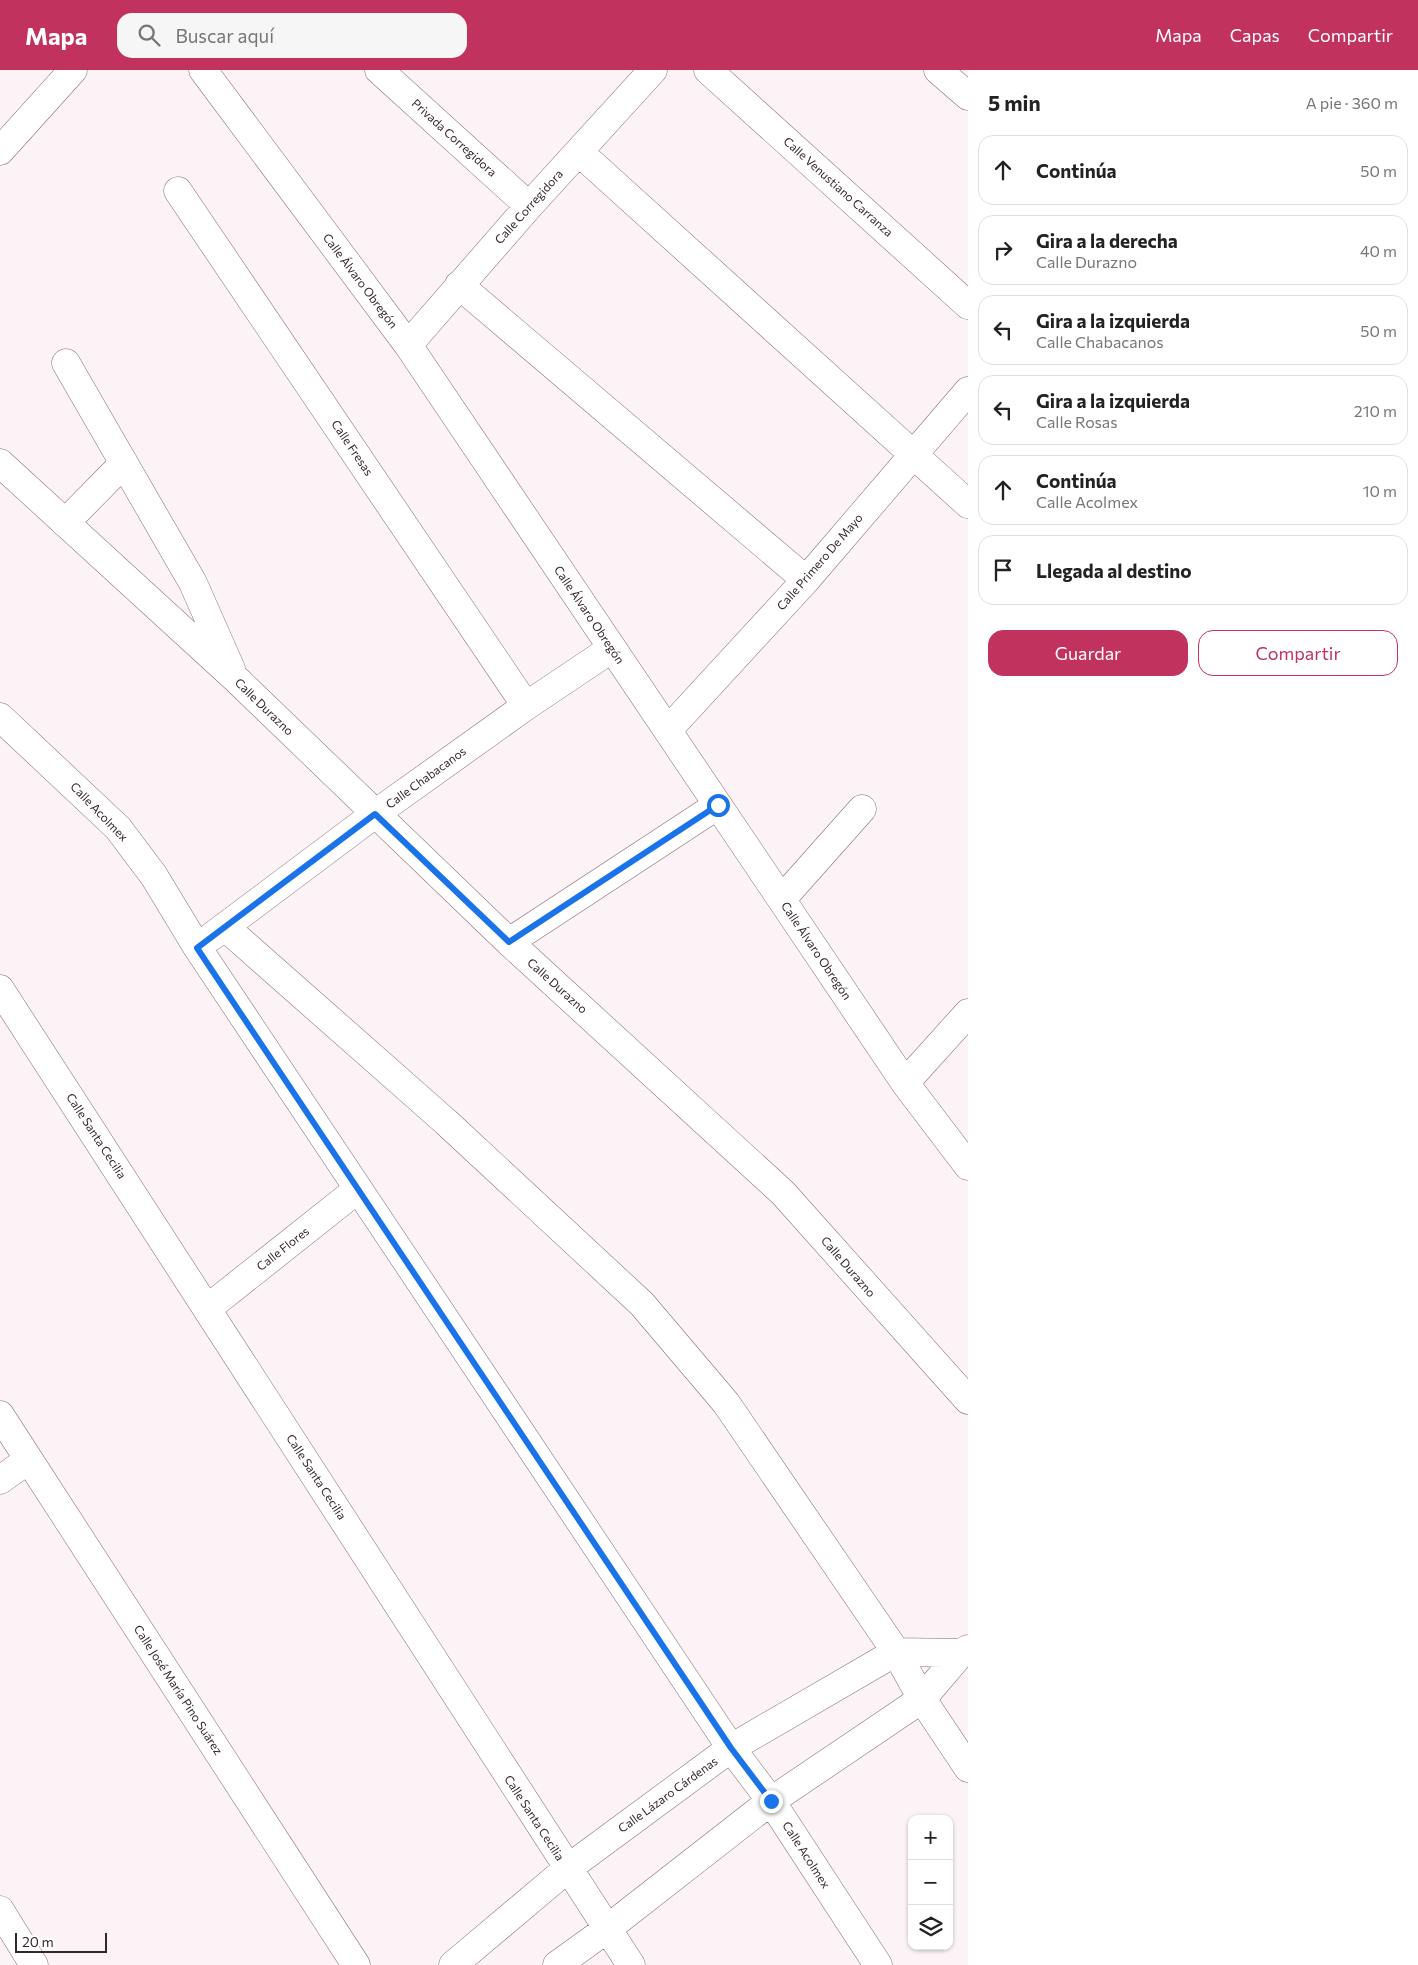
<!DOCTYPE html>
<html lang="es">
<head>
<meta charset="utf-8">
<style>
  :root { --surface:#fff; --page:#f6f6f6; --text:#222; --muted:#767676; --line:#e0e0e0; --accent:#c1325f }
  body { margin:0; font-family:Commissioner,sans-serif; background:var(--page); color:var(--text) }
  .controls { position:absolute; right:15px; bottom:15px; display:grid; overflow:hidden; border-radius:10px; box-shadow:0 1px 4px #0004 }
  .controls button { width:45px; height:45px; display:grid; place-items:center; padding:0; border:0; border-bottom:1px solid var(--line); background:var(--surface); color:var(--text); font:25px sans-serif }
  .scale { position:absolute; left:15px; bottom:12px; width:92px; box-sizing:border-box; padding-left:5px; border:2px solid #352729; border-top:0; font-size:14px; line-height:18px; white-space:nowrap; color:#352729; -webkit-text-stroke:4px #fff; paint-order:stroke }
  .stop { position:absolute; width:15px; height:15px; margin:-11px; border:4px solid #1a73e8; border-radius:50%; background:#fff }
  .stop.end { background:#1a73e8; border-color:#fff; box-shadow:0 1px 5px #0008 }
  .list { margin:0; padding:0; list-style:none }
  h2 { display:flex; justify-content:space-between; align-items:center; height:65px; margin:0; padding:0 20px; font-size:21px }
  h2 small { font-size:16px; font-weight:400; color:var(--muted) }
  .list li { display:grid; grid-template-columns:32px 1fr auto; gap:15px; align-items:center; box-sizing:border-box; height:70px; margin:0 10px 10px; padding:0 10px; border:1px solid var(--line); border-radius:15px }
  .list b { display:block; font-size:19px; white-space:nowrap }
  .list p { margin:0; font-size:16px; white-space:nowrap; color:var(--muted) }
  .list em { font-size:16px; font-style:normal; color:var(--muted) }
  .actions { display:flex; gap:10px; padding:15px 20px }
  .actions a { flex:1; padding:11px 0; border:1px solid var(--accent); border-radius:15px; text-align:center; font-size:18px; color:var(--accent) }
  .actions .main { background:var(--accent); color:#fff }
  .icon { flex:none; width:28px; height:28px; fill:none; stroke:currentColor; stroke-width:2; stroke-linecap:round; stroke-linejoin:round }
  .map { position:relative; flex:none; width:968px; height:1895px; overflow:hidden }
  header { display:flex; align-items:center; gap:30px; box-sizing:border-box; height:70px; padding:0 25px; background:var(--accent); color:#fff }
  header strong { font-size:24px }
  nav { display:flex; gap:28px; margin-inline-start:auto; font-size:18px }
  .search { width:350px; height:45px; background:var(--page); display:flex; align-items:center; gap:12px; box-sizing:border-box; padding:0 18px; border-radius:15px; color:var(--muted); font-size:19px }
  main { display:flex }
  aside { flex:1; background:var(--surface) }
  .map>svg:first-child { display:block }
</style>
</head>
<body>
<header>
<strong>Mapa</strong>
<div class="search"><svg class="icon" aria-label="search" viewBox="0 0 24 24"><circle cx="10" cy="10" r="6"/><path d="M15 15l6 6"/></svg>Buscar aquí</div>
<nav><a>Mapa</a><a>Capas</a><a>Compartir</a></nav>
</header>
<main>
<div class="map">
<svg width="968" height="1895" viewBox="0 0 968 1895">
  <rect width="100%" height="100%" fill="#fbf3f5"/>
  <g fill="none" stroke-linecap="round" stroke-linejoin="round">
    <defs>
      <path id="minor" d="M 203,0 L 408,275 L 905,1013 L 968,1096
        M 379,0 L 529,136
        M 708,0 L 968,235
        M 938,0 L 968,26
        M 0,81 L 73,0
        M 579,82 L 968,434
        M 178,121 L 526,636
        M 459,215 L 806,510
        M 408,275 L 529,136 L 653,0
        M 66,293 L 193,513 L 231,599
        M 0,393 L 236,609 L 509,872 L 783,1123 L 968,1330
        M 65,453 L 124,393
        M 0,647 L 118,758 L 154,806 L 197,877 L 731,1678 L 771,1731 L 878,1895
        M 668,660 L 806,510 L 968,321
        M 782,829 L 862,739
        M 225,857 L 446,1052 L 642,1234 L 726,1333 L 896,1582 L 922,1629 L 968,1698
        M 211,867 L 375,744 L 526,636 L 611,579
        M 509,872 L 718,735
        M 0,919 L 631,1895
        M 905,1013 L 968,943
        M 208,1238 L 358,1119
        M 0,1345 L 356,1895
        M 0,1410 L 28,1390
        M 0,1840 L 34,1895
        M 453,1895 L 567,1799 L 731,1678 L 896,1582 L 961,1583
        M 557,1895 L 607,1859 L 771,1731 L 922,1629 L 961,1583 L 968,1579"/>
    </defs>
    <use href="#minor" stroke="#8b696f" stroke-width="29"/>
    <use href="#minor" stroke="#fff" stroke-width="28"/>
  </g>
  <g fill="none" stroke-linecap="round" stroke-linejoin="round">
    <path stroke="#1a73e8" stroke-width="6" d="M 718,735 L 509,872 L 375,744 L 197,878 L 731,1678 L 771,1731"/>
  </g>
  <g text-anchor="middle" stroke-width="5" stroke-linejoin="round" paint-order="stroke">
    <g font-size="12" fill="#352729" stroke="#fff">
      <text transform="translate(454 68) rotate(42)" y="4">Privada Corregidora</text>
      <text transform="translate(838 117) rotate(42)" y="4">Calle Venustiano Carranza</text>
      <text transform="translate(529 137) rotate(-48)" y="4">Calle Corregidora</text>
      <text transform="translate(360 211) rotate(53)" y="4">Calle Álvaro Obregón</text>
      <text transform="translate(352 378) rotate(56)" y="4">Calle Fresas</text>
      <text transform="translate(820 492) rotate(-49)" y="4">Calle Primero De Mayo</text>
      <text transform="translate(589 545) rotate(56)" y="4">Calle Álvaro Obregón</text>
      <text transform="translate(264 637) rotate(44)" y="4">Calle Durazno</text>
      <text transform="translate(426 708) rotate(-36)" y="4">Calle Chabacanos</text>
      <text transform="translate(99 742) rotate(46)" y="4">Calle Acolmex</text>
      <text transform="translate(816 881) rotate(56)" y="4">Calle Álvaro Obregón</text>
      <text transform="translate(557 916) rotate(42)" y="4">Calle Durazno</text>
      <text transform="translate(96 1066) rotate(57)" y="4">Calle Santa Cecilia</text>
      <text transform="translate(283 1179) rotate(-38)" y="4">Calle Flores</text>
      <text transform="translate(848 1197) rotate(49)" y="4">Calle Durazno</text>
      <text transform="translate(316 1407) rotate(57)" y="4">Calle Santa Cecilia</text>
      <text transform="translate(178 1620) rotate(57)" y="4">Calle José María Pino Suárez</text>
      <text transform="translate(668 1725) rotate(-36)" y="4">Calle Lázaro Cárdenas</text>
      <text transform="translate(534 1748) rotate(57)" y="4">Calle Santa Cecilia</text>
      <text transform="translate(806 1785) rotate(57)" y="4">Calle Acolmex</text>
    </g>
  </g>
</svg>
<div class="controls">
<button>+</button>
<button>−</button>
<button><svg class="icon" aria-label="layers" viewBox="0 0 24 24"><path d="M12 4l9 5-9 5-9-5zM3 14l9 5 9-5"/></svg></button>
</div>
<div class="scale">20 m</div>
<div class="stop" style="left:718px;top:735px"></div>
<div class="stop end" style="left:771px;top:1731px"></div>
</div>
<aside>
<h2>5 min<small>A pie · 360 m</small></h2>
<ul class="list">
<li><svg class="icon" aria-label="ahead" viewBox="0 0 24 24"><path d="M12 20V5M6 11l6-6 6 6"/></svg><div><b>Continúa</b></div><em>50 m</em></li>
<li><svg class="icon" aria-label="right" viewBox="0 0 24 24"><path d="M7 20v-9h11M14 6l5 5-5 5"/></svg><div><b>Gira a la derecha</b><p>Calle Durazno</p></div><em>40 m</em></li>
<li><svg class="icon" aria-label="left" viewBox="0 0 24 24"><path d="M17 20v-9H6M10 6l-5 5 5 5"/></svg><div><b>Gira a la izquierda</b><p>Calle Chabacanos</p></div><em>50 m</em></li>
<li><svg class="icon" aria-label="left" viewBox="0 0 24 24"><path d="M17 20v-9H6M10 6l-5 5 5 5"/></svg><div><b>Gira a la izquierda</b><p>Calle Rosas</p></div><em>210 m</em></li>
<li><svg class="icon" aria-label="ahead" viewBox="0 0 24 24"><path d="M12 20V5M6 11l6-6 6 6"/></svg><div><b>Continúa</b><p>Calle Acolmex</p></div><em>10 m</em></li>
<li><svg class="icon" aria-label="arrive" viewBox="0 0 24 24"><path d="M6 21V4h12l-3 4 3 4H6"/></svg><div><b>Llegada al destino</b></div></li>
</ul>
<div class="actions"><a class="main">Guardar</a><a>Compartir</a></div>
</aside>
</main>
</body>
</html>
